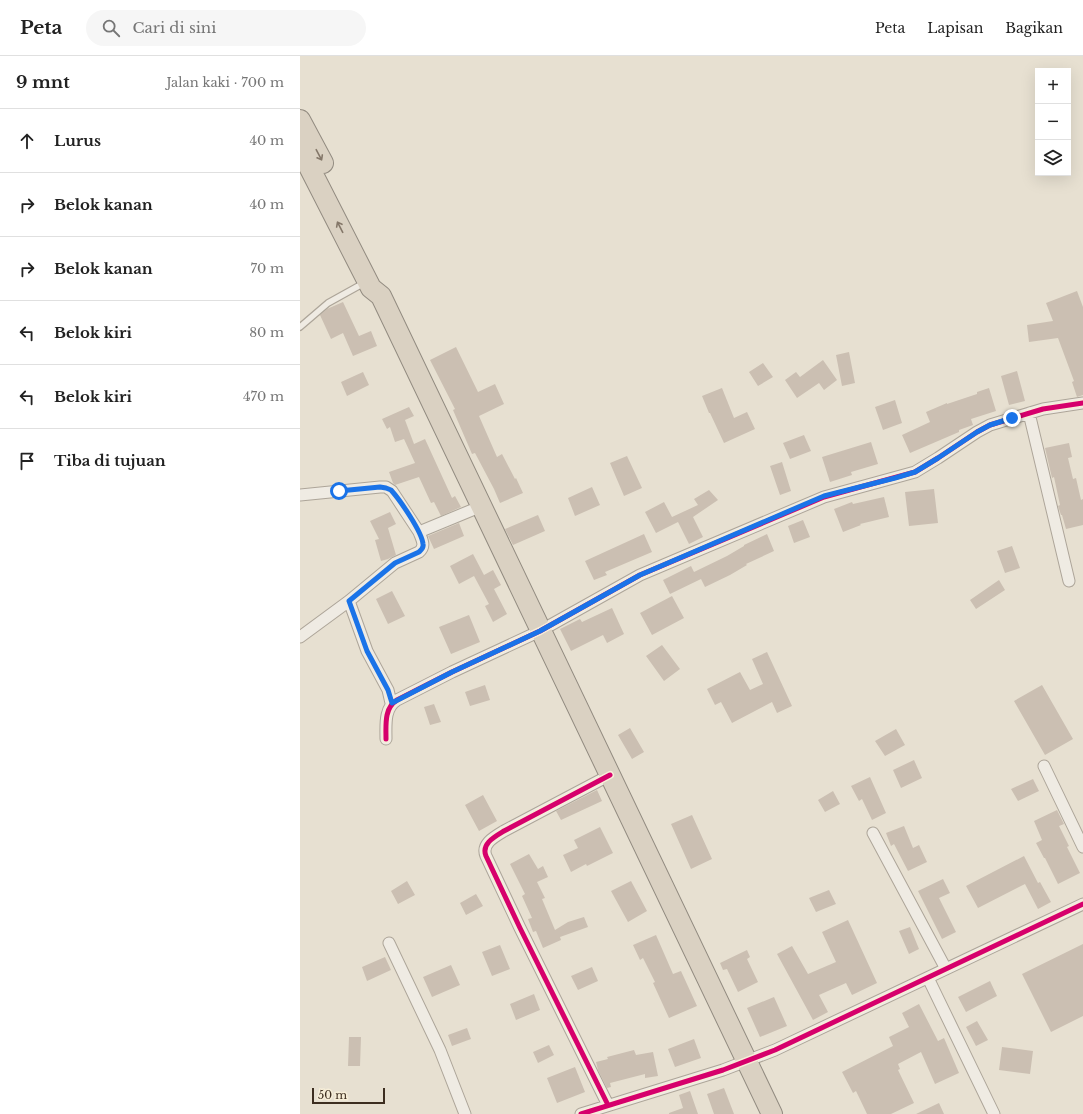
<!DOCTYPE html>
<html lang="id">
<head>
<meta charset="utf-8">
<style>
  :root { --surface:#fff; --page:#f6f6f6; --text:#222; --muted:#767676; --line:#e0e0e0 }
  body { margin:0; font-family:"Libre Baskerville",serif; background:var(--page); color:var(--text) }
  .controls { position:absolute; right:12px; top:12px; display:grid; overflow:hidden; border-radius:0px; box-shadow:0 4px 16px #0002 }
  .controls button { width:36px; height:36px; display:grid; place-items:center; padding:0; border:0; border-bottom:1px solid var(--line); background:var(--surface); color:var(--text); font:20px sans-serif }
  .scale { position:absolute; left:12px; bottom:10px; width:73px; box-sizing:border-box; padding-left:4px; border:2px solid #3d2e20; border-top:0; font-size:11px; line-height:14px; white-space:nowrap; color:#3d2e20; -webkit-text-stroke:3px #f7eed8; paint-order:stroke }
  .stop { position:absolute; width:12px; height:12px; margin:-9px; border:3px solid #1a73e8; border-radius:50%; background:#fff }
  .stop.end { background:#1a73e8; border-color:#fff; box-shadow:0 1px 4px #0008 }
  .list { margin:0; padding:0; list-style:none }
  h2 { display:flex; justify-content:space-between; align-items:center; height:52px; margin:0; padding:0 16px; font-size:17px }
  h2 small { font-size:13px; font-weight:400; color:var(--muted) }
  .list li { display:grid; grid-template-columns:26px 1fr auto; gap:12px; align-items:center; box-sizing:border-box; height:64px; padding:0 16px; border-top:1px solid var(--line) }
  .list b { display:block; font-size:15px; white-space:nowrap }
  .list em { font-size:13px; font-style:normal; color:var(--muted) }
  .icon { flex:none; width:22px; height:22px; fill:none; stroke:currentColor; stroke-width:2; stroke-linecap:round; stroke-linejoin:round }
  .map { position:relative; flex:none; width:783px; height:1058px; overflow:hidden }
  header { display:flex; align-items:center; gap:24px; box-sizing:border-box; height:56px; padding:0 20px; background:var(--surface); border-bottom:1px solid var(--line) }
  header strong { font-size:19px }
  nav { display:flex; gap:22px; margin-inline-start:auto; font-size:14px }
  .search { width:280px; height:36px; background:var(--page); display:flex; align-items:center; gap:10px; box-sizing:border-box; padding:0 14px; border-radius:22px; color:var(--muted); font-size:15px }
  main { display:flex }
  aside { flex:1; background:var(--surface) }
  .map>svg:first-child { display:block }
</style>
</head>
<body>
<header>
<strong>Peta</strong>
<div class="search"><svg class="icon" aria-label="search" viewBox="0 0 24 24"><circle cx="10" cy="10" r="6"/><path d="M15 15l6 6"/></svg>Cari di sini</div>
<nav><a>Peta</a><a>Lapisan</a><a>Bagikan</a></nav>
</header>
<main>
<aside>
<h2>9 mnt<small>Jalan kaki · 700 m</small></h2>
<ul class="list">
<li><svg class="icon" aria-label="ahead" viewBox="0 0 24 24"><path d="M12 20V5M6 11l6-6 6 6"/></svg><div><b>Lurus</b></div><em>40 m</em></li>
<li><svg class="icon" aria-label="right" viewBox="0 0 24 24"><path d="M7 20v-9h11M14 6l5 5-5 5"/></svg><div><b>Belok kanan</b></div><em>40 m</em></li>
<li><svg class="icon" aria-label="right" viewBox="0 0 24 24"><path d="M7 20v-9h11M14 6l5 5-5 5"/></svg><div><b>Belok kanan</b></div><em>70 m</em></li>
<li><svg class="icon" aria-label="left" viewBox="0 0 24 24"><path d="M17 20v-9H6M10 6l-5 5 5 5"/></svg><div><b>Belok kiri</b></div><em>80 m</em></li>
<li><svg class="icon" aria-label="left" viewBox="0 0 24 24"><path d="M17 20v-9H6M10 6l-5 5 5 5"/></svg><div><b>Belok kiri</b></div><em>470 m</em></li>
<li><svg class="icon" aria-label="arrive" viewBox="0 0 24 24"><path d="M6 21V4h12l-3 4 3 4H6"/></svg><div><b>Tiba di tujuan</b></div></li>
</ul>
</aside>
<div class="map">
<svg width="783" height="1058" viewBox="0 0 783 1058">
  <rect width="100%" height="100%" fill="#e7e0d1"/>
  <path fill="#cbbfb2" d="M 777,235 L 783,251 L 783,339 L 777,341 L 772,326 L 774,325 L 758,282 L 729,286 L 727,269 L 753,265 L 746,247 Z
    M 43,246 L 59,280 L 71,275 L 77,290 L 53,300 L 43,277 L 31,283 L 20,259 L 27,253 Z
    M 156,291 L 178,336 L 195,328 L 204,348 L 179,360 L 197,401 L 202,398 L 215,423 L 216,422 L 223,437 L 200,447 L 194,433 L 175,397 L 172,398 L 153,354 L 155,353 L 130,304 Z
    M 549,296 L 555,327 L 542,330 L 536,299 Z
    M 523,304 L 537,324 L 524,334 L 519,327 L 497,342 L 485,324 L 496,316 L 500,321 Z
    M 463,307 L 473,321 L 458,330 L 449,316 Z
    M 717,315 L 725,345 L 709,349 L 701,320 Z
    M 63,316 L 69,329 L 47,340 L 41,326 Z
    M 422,332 L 434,362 L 447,356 L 455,373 L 424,387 L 410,357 L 409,357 L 402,340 Z
    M 689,332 L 696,355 L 671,363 L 673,369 L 659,374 L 659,376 L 610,397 L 602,379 L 630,366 L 626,356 L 647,347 L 647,348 L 677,338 L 677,336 Z
    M 595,344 L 602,367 L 583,374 L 575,351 Z
    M 109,351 L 114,360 L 105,364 L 114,388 L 125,383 L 152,442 L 155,440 L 161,451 L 141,460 L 134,446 L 131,447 L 119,421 L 95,429 L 93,427 L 89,416 L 115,407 L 104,383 L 95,386 L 90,371 L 87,373 L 82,363 Z
    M 504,379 L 511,395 L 490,403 L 483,387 Z
    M 571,386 L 578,408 L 551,416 L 552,419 L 530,426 L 522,401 Z
    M 769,387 L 772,401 L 768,402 L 773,423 L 776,422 L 781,444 L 783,443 L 783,469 L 766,473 L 762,459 L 761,459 L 758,450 L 760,449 L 754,421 L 752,422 L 745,392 Z
    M 327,400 L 342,432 L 324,440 L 310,407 Z
    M 482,406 L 491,435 L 480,439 L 470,410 Z
    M 292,431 L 300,449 L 275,460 L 268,442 Z
    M 634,433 L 638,467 L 609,470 L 605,436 Z
    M 409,434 L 418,444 L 393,461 L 403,481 L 389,488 L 378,466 L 356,477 L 345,456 L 364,446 L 372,461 L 398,449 L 394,443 Z
    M 584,441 L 589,461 L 560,468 L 561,469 L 543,476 L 534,453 L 552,446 L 553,448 Z
    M 90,456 L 96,468 L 88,472 L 96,499 L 88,503 L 81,505 L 75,484 L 79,483 L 70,465 Z
    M 238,459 L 245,475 L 213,489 L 205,473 Z
    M 503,464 L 510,481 L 494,487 L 488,470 Z
    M 159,467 L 164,480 L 134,493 L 128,480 Z
    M 344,478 L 352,496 L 305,516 L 307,519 L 294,524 L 285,505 Z
    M 467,478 L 474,495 L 446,508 L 447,509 L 430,519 L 405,531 L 401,523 L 370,538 L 363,524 L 391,510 L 394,516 L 427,500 L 444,490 L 444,489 Z
    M 712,490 L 720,512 L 705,517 L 697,495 Z
    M 173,498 L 184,519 L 193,514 L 201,529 L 194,533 L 207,558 L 193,566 L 185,550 L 189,548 L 174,520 L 159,528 L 150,510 Z
    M 699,524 L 705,534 L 676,553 L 670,544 Z
    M 92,535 L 105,560 L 88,568 L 76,543 Z
    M 372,540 L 384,562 L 352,579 L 340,557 Z
    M 312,552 L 324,578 L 307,587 L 303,579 L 271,595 L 260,573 L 280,563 L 282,566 Z
    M 169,559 L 180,586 L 151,598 L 139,571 Z
    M 362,589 L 380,613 L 364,625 L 346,600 Z
    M 467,596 L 492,650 L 477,657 L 472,646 L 432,667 L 421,646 L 415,649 L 407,633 L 440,616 L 450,634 L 463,628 L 452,603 Z
    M 185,629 L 190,644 L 170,650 L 165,636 Z
    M 742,629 L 773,683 L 745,699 L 714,645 Z
    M 134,648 L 141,666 L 130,669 L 124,651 Z
    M 330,672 L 344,696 L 332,703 L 318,679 Z
    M 596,673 L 605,689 L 585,700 L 575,685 Z
    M 614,704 L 622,722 L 601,732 L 593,714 Z
    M 570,721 L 586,757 L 572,764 L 562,743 L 559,745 L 551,730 Z
    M 733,723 L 739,735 L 718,745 L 711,733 Z
    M 297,734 L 302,745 L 261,764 L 256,755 Z
    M 533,735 L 540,748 L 525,756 L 518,744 Z
    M 183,739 L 197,765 L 179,775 L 165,749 Z
    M 757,754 L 764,768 L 759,770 L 769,790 L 767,791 L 780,817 L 758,828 L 745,802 L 744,802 L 736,787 L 742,784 L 734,765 Z
    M 392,759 L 412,803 L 391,813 L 371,768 Z
    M 604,770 L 613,792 L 619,789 L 627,806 L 608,815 L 594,788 L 591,790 L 586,777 Z
    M 300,771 L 313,797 L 287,810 L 286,808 L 271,816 L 263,799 L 278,792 L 274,784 Z
    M 229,798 L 238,813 L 243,810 L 248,821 L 237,826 L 245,842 L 242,843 L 255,874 L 268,866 L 284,861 L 288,871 L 260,881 L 261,884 L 243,892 L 236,875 L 233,876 L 228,863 L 232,862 L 222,840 L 225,838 L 210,808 Z
    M 724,800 L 738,827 L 740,826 L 751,846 L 738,853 L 725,828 L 678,852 L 666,830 Z
    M 643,823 L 650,837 L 639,842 L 656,876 L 642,883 L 618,835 Z
    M 107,825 L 115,839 L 98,848 L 91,835 Z
    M 331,825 L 347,855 L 328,866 L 311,835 Z
    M 529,834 L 536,848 L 516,856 L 509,842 Z
    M 176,838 L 183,850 L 166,859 L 160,847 Z
    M 548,864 L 577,927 L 552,939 L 546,927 L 519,939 L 528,956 L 513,964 L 477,898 L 492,890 L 508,918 L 536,906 L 522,876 Z
    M 610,871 L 619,893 L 609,898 L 599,875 Z
    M 356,879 L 373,918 L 381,915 L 397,950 L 369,962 L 353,927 L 355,926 L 343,902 L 340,904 L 333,889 Z
    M 783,888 L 783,960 L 751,976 L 722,918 Z
    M 200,889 L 210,913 L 192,920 L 182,896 Z
    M 447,894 L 450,901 L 447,903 L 458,926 L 438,936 L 427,913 L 423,914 L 420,907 Z
    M 85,901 L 91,914 L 67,925 L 62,911 Z
    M 151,909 L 160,929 L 132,941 L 123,921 Z
    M 292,911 L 298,925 L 278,934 L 271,920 Z
    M 690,925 L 697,940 L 666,956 L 658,941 Z
    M 234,938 L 240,954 L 216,964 L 210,948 Z
    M 474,941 L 487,970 L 460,981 L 447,952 Z
    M 619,948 L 638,985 L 644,982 L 659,1017 L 635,1028 L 621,996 L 598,1008 L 600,1013 L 598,1014 L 614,1047 L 591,1058 L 567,1058 L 556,1035 L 553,1037 L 542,1016 L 593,990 L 589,981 L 609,971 L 602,957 Z
    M 677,965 L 688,984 L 676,990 L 666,971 Z
    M 167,972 L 171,983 L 152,990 L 148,979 Z
    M 49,981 L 61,981 L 60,1010 L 48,1010 Z
    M 394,983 L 401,1002 L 375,1011 L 368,993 Z
    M 249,989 L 254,999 L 238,1007 L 233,996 Z
    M 702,991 L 733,995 L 730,1018 L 699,1014 Z
    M 334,994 L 336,999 L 353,996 L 358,1020 L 345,1022 L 345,1018 L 310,1027 L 311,1031 L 307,1032 L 298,1014 L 296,1006 L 308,1003 L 307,1001 Z
    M 275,1011 L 285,1036 L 257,1047 L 247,1022 Z
    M 424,1032 L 434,1058 L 414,1058 L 407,1038 Z
    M 390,1035 L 398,1058 L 369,1058 L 369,1057 L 383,1052 L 379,1039 Z
    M 639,1047 L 644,1058 L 616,1058 Z"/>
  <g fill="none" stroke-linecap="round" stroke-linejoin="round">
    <defs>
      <path id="lane" d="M 0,271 L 28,247 L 64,227"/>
      <path id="street" d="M 729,357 L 769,525
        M 0,439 L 80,431 L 86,431 L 92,435 L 119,476 L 182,450
        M 49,545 L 67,595 L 88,634 L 91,647
        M 0,581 L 49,545 L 95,507 L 119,496 C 126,490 122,484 119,476
        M 86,683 C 86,669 84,652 97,644 L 152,616 L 240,575 L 340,519 L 524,441 L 615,416 L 638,402 L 677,376 L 690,369 L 743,353 L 783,347
        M 744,710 L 783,791
        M 573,777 L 646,913
        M 89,887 L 140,994 L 165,1058
        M 628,922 L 694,1058
        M 308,1049 L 220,872 L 186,800 C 181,788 194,781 204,775 L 310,719
        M 281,1058 L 423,1014 L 475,994 L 783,848"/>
      <path id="highway" d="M 0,64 L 23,107
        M 0,93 L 71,232 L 81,240 L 472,1058"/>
    </defs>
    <use href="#lane" stroke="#ada599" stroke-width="8"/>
    <use href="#street" stroke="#ada599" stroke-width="13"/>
    <use href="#highway" stroke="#928b80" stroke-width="22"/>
    <use href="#lane" stroke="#efebe3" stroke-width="5.5"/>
    <use href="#street" stroke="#efebe3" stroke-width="11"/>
    <use href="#highway" stroke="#dad1c2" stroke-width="20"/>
    <defs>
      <path id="cycleway" d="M 86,683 C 86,669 84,652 97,644 L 152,616 L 240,575 L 340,519 L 524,441 L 615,416 L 638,402 L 677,376 L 690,369 L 743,353 L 783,347
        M 308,1049 L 220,872 L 186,800 C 181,788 194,781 204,775 L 310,719
        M 281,1058 L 423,1014 L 475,994 L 783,848"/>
    </defs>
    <use href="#cycleway" stroke="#f7eed8" stroke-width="8"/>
    <use href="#cycleway" stroke="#d6006c" stroke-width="5"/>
  </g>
  <defs><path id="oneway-shaft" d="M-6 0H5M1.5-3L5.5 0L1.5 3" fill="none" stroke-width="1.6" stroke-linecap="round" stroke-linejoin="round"/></defs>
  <g stroke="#847769">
    <use href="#oneway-shaft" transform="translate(19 99) rotate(62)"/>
    <use href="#oneway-shaft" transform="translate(40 171) rotate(-117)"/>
  </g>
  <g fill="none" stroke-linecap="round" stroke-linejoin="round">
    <path stroke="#1a73e8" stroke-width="5" d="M 39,435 L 80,431 L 86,432 L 91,434 C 100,444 122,476 123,488 C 124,492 121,494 119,496 L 95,507 L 49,545 L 67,595 L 88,634 L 92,647 L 152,616 L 240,575 L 340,519 L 524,440 L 595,422 L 615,416 L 638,402 L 677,376 L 690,369 L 712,362"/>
  </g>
</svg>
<div class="controls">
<button>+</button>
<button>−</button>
<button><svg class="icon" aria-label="layers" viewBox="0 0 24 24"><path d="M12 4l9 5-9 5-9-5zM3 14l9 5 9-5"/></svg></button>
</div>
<div class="scale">50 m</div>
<div class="stop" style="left:39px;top:435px"></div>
<div class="stop end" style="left:712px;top:362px"></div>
</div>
</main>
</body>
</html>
